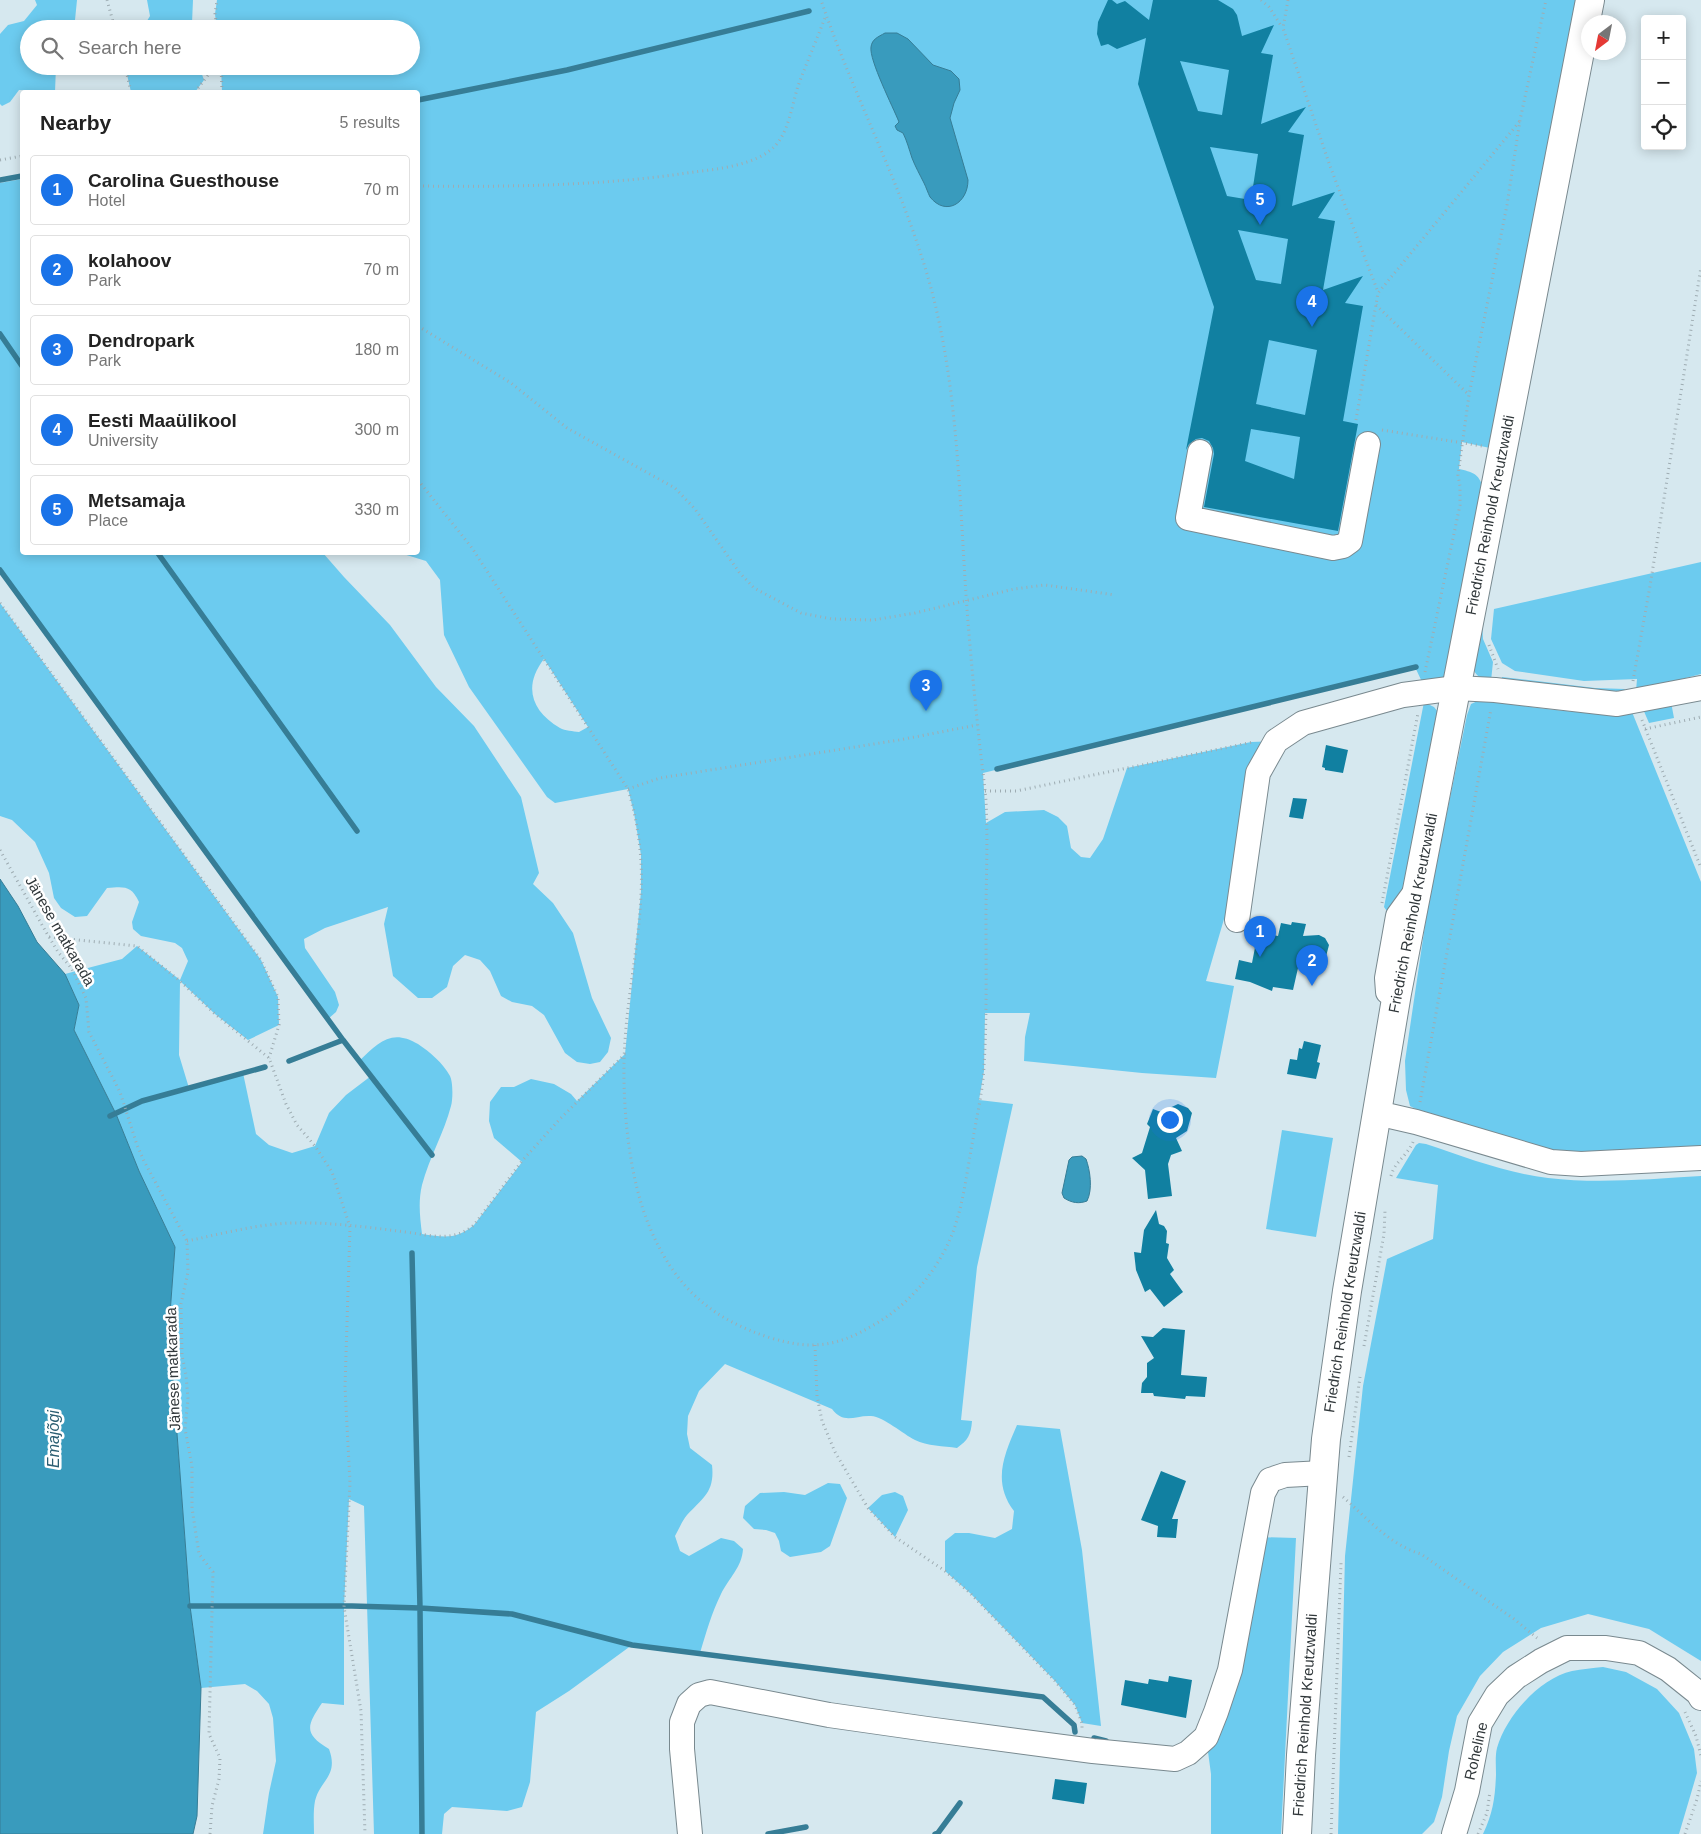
<!DOCTYPE html>
<html lang="en">
<head>
<meta charset="utf-8">
<style>
  :root { --surface:#fff; --page:#f6f6f6; --text:#222; --muted:#767676; --line:#e0e0e0; --accent:#1a73e8 }
  body { margin:0; font-family:Arial,sans-serif; background:var(--page); color:var(--text) }
  .controls { position:absolute; right:15px; top:15px; display:grid; overflow:hidden; border-radius:5px; box-shadow:0 2px 12px #0003 }
  .controls button { width:45px; height:45px; display:grid; place-items:center; padding:0; border:0; border-bottom:1px solid var(--line); background:var(--surface); color:var(--text); font:25px sans-serif }
  .compass { position:absolute; left:1581px; top:15px; width:45px; height:45px; border-radius:50%; background:var(--surface); box-shadow:0 2px 12px #0003; rotate:212deg }
  .you { position:absolute; left:1169px; top:1119px; width:18px; height:18px; margin:-12px; border:4px solid #fff; border-radius:50%; background:#1a73e8; box-shadow:0 0 0 8px #1a73e833 }
  .badge { display:grid; place-items:center; width:32px; height:32px; border-radius:50%; background:var(--accent); color:#fff; font-size:16px; font-weight:700 }
  .pin { position:absolute; translate:-50% -41px; filter:drop-shadow(0 1px 2px #0008) }
  .pin::after { content:''; position:absolute; top:26px; width:18px; height:15px; background:inherit; clip-path:polygon(0 0,100% 0,50% 100%) }
  .list { margin:0; padding:0; list-style:none }
  h2 { display:flex; justify-content:space-between; align-items:center; height:65px; margin:0; padding:0 20px; font-size:21px }
  h2 small { font-size:16px; font-weight:400; color:var(--muted) }
  .list li { display:grid; grid-template-columns:32px 1fr auto; gap:15px; align-items:center; box-sizing:border-box; height:70px; margin:0 10px 10px; padding:0 10px; border:1px solid var(--line); border-radius:5px }
  .list b { display:block; font-size:19px; white-space:nowrap }
  .list p { margin:0; font-size:16px; white-space:nowrap; color:var(--muted) }
  .list em { font-size:16px; font-style:normal; color:var(--muted) }
  .icon { flex:none; width:28px; height:28px; fill:none; stroke:currentColor; stroke-width:2; stroke-linecap:round; stroke-linejoin:round }
  .map { position:relative; flex:none; width:1701px; height:1834px; overflow:hidden }
  .search { position:absolute; background:var(--surface); box-shadow:0 2px 12px #0003; left:20px; top:20px; width:400px; height:55px; display:flex; align-items:center; gap:12px; box-sizing:border-box; padding:0 18px; border-radius:28px; color:var(--muted); font-size:19px }
  .panel { position:absolute; background:var(--surface); box-shadow:0 2px 12px #0003; left:20px; top:90px; width:400px; height:465px; border-radius:5px }
  .map>svg:first-child { display:block }
</style>
</head>
<body>
<div class="map">
<svg width="1701" height="1834" viewBox="0 0 1701 1834">
  <rect width="100%" height="100%" fill="#d6e8ef"/>
  <path fill="#6ccbef" fill-rule="evenodd" d="M 35,0 L 77,0 L 75,20 L 70,29 L 29,29 L 29,66 L 56,66 L 55,92 L 28,92 L 27,90 L 19,90 L 10,102 L 2,106 L 0,104 L 0,34 L 8,25 L 24,21 L 37,5 Z
    M 147,0 L 193,0 L 192,23 L 187,29 L 142,29 L 150,16 Z
    M 217,0 L 1576,0 L 1490,448 L 1462,442 L 1459,469 C 1472,472 1479,473 1483,488 L 1445,676 L 1440,681 L 1423,684 L 1415,667 L 983,773 L 986,823 L 1005,812 L 1044,810 L 1058,817 L 1067,826 L 1071,848 L 1081,857 L 1090,858 L 1103,839 L 1127,768 L 1251,742 L 1276,741 L 1237,920 L 1224,919 L 1206,981 L 1234,986 L 1216,1078 L 1142,1073 L 1024,1061 L 1025,1037 L 1030,1013 L 985,1013 L 984,1071 L 979,1100 L 1013,1104 L 977,1267 L 961,1420 L 972,1421 C 971,1435 968,1440 957,1448 C 944,1446 927,1446 915,1440 C 903,1434 884,1417 871,1416 C 855,1415 844,1425 832,1409 L 725,1364 L 699,1391 L 688,1416 L 687,1434 L 690,1448 L 712,1465 C 715,1492 703,1498 687,1515 C 682,1521 679,1529 675,1536 L 680,1551 L 689,1556 L 721,1538 L 734,1541 L 743,1549 C 742,1567 729,1578 721,1594 C 712,1612 706,1633 700,1653 L 632,1645 L 569,1691 L 536,1712 L 530,1782 L 522,1807 L 507,1811 L 452,1807 L 444,1814 L 442,1834 L 374,1834 L 364,1506 L 349,1499 L 344,1607 L 344,1705 L 322,1703 C 307,1725 303,1734 329,1749 C 339,1776 320,1780 315,1801 C 313,1811 314,1824 314,1834 L 263,1834 L 269,1793 L 276,1761 L 273,1718 L 269,1704 L 257,1691 L 245,1684 L 201,1688 L 190,1606 L 169,1327 L 175,1247 L 139,1171 L 116,1114 L 74,1030 L 79,1005 L 65,974 L 122,959 L 137,946 L 180,980 L 188,961 L 182,948 L 175,943 L 141,936 L 133,929 L 132,922 L 139,902 C 131,885 124,887 107,888 L 87,916 L 75,917 L 61,908 L 54,898 L 49,873 L 35,842 L 12,820 L 0,816 L 0,603 L 261,960 L 278,997 L 279,1025 L 248,1040 L 215,1014 L 180,981 L 179,1055 L 189,1088 L 243,1073 L 256,1134 L 269,1145 L 292,1153 L 315,1146 L 329,1113 L 346,1095 L 371,1076 L 359,1061 C 378,1043 391,1028 418,1044 C 430,1052 443,1063 450,1076 C 453,1082 453,1099 451,1106 C 444,1133 429,1158 422,1185 C 418,1202 420,1217 422,1234 C 444,1237 456,1240 474,1225 L 522,1162 L 494,1138 L 489,1121 L 490,1102 L 501,1087 L 514,1087 L 531,1079 L 554,1084 L 571,1094 L 577,1101 L 625,1054 L 641,892 L 641,855 L 634,813 L 628,789 L 555,803 L 547,797 L 469,687 L 444,635 L 440,580 L 426,561 L 400,553 L 418,552 L 418,92 L 222,92 L 221,66 L 411,66 L 411,29 L 217,29 L 215,14 ZM 544,659 L 588,727 L 579,732 C 573,731 565,731 560,728 C 531,711 523,686 544,659 Z
    M 125,66 L 199,66 L 204,80 L 195,92 L 131,92 Z
    M 22,179 L 22,552 L 323,553 L 344,577 L 390,625 L 436,687 L 474,726 L 521,797 L 539,873 L 533,884 L 553,903 L 573,933 L 592,998 L 611,1038 L 608,1052 L 600,1062 L 590,1064 L 577,1062 L 565,1053 L 544,1015 L 532,1006 L 512,1002 L 501,996 L 490,971 L 480,960 L 465,955 L 453,966 L 447,987 L 432,998 L 418,998 L 393,976 L 384,924 L 388,907 L 325,928 L 304,939 L 305,948 L 335,992 L 339,1005 L 336,1012 L 328,1019 L 0,570 L 0,183 Z
    M 1701,562 L 1701,674 L 1636,691 L 1637,679 L 1584,681 L 1515,671 L 1502,663 L 1491,639 L 1494,609 Z
    M 1482,624 L 1483,639 L 1493,662 L 1491,681 C 1482,680 1477,677 1473,669 Z
    M 1502,677 L 1595,688 L 1625,689 L 1623,693 L 1501,683 Z
    M 1482,699 C 1532,708 1581,715 1632,712 L 1701,882 L 1701,1147 L 1561,1154 L 1439,1121 L 1410,1106 L 1406,1090 L 1405,1061 L 1428,905 L 1467,715 L 1471,704 Z
    M 1424,702 L 1434,707 L 1438,712 L 1410,867 L 1394,914 L 1389,914 L 1384,907 Z
    M 1671,702 L 1674,718 L 1649,723 L 1643,709 Z
    M 1282,1130 L 1333,1138 L 1316,1237 L 1266,1229 Z
    M 1419,1143 L 1426,1144 C 1465,1157 1506,1173 1548,1178 C 1598,1184 1650,1179 1701,1176 L 1701,1661 L 1649,1629 L 1588,1614 L 1541,1628 L 1503,1652 L 1480,1676 L 1457,1716 L 1449,1751 L 1442,1797 L 1434,1822 L 1422,1834 L 1338,1834 L 1345,1556 L 1363,1386 L 1387,1259 L 1433,1239 L 1438,1185 L 1396,1178 L 1416,1145 Z
    M 1017,1425 L 1060,1429 L 1082,1550 L 1101,1726 L 1082,1723 L 1075,1705 L 1055,1681 L 970,1593 L 945,1571 L 945,1541 L 955,1533 L 969,1533 L 995,1538 L 1012,1529 L 1014,1511 C 992,1482 1004,1455 1017,1425 Z
    M 828,1483 L 840,1484 L 847,1498 L 830,1546 L 821,1552 L 790,1557 L 781,1551 L 779,1541 L 775,1533 L 766,1530 L 754,1529 L 743,1518 L 745,1506 L 760,1493 L 784,1492 L 805,1495 Z
    M 895,1492 L 903,1496 L 908,1510 L 895,1537 L 868,1508 L 882,1495 Z
    M 1255,1537 L 1296,1538 L 1281,1834 L 1211,1834 L 1211,1774 L 1206,1737 Z
    M 1603,1667 L 1626,1672 L 1657,1689 L 1679,1713 L 1694,1749 L 1697,1773 L 1679,1834 L 1483,1834 C 1493,1813 1495,1798 1496,1775 C 1496,1766 1495,1756 1497,1748 C 1506,1716 1540,1678 1572,1671 C 1582,1669 1593,1668 1603,1667 Z"/>
  <path fill="#399bbd" stroke="#367d96" d="M 885,33 L 897,33 L 908,39 L 933,65 L 951,71 L 959,79 L 960,90 L 954,103 L 950,118 L 968,180 C 968,203 946,217 930,197 C 928,193 926,187 924,183 C 920,175 915,166 912,158 C 909,149 907,141 903,133 L 897,130 L 895,126 L 899,122 C 893,107 869,60 871,47 C 872,39 878,37 885,33 Z
    M 0,879 L 18,906 L 37,942 L 65,974 L 79,1005 L 74,1030 L 116,1114 L 139,1171 L 175,1247 L 169,1327 L 190,1606 L 201,1688 L 197,1816 L 193,1834 L 0,1834 Z
    M 1082,1156 L 1086,1159 C 1090,1170 1093,1189 1087,1201 C 1079,1204 1072,1203 1064,1198 L 1062,1193 L 1069,1160 L 1072,1157 Z"/>
  <g fill="none" stroke-linecap="round" stroke-linejoin="round">
    <path stroke="#367d96" stroke-width="5.5" d="M 418,100 L 567,70 L 809,11
      M 0,180 L 22,176
      M 0,334 L 22,366
      M 157,552 L 357,831
      M 0,570 L 343,1040
      M 997,769 L 1416,667
      M 289,1061 L 343,1040 L 432,1155
      M 110,1116 L 142,1101 L 265,1067
      M 412,1253 L 420,1608 L 422,1834
      M 190,1606 L 352,1606 L 420,1608 L 512,1614 L 632,1645 L 1043,1697 L 1074,1725 L 1075,1732
      M 1094,1738 L 1106,1741
      M 768,1834 L 806,1827
      M 935,1834 L 938,1833 L 960,1803"/>
  </g>
  <path fill="#1180a1" fill-rule="evenodd" d="M 1108,0 L 1112,0 L 1117,4 L 1125,1 L 1149,20 L 1153,0 L 1218,0 L 1233,9 L 1237,15 L 1242,36 L 1274,25 L 1261,53 L 1273,55 L 1261,124 L 1306,107 L 1288,132 L 1304,135 L 1292,206 L 1335,192 L 1318,218 L 1335,221 L 1323,290 L 1363,276 L 1345,303 L 1363,306 L 1343,421 L 1358,424 L 1338,531 L 1204,507 L 1214,454 L 1213,448 L 1209,441 L 1202,438 L 1196,439 L 1189,444 L 1186,450 L 1214,307 L 1138,84 L 1146,38 L 1117,49 L 1108,44 L 1101,46 L 1097,34 L 1098,22 ZM 1180,61 L 1229,70 L 1222,115 L 1198,111 ZM 1210,147 L 1258,154 L 1251,200 L 1227,196 ZM 1238,230 L 1288,239 L 1281,284 L 1256,280 ZM 1269,340 L 1317,350 L 1305,415 L 1256,404 ZM 1251,429 L 1300,437 L 1294,479 L 1245,461 Z
    M 1326,745 L 1348,750 L 1343,773 L 1325,770 L 1325,768 L 1322,767 Z
    M 1293,798 L 1307,799 L 1303,819 L 1289,817 Z
    M 1292,922 L 1306,924 L 1303,936 L 1319,935 L 1325,938 L 1329,945 L 1323,968 L 1322,968 L 1320,973 L 1298,968 L 1293,990 L 1273,987 L 1272,991 L 1250,982 L 1235,979 L 1239,960 L 1252,963 L 1258,932 L 1278,936 L 1281,923 L 1291,925 Z
    M 1304,1041 L 1321,1045 L 1317,1062 L 1320,1063 L 1316,1079 L 1287,1074 L 1290,1059 L 1297,1060 L 1299,1048 L 1302,1049 Z
    M 1178,1104 L 1188,1108 L 1192,1113 L 1187,1131 L 1176,1138 L 1182,1151 L 1171,1155 L 1168,1164 L 1172,1196 L 1148,1199 L 1145,1170 L 1132,1158 L 1142,1153 L 1150,1127 L 1147,1124 L 1153,1109 L 1161,1112 Z
    M 1156,1210 L 1159,1224 L 1164,1226 L 1167,1231 L 1166,1243 L 1169,1244 L 1167,1258 L 1174,1270 L 1170,1274 L 1183,1292 L 1164,1307 L 1150,1289 L 1145,1292 L 1136,1270 L 1134,1252 L 1141,1253 L 1144,1230 Z
    M 1163,1328 L 1185,1330 L 1181,1375 L 1207,1377 L 1205,1397 L 1186,1396 L 1185,1399 L 1154,1396 L 1153,1393 L 1141,1393 L 1142,1383 L 1147,1377 L 1147,1363 L 1154,1358 L 1141,1336 L 1153,1337 Z
    M 1161,1471 L 1186,1481 L 1172,1519 L 1178,1519 L 1176,1538 L 1157,1537 L 1158,1526 L 1141,1520 Z
    M 1169,1676 L 1192,1680 L 1186,1718 L 1121,1705 L 1125,1680 L 1148,1684 L 1149,1679 L 1168,1682 Z
    M 1055,1779 L 1087,1783 L 1084,1804 L 1052,1799 Z"/>
  <g fill="none" stroke-linecap="round" stroke-linejoin="round">
    <defs>
      <path id="minor" d="M 1200,452 L 1188,518 L 1333,548 L 1343,546 L 1350,541 L 1368,444
        M 1237,920 L 1258,773 L 1276,741 L 1303,723 L 1403,695 L 1456,688 L 1495,690 L 1617,704 L 1701,688
        M 1388,992 L 1387,978 L 1398,916 L 1414,894
        M 1377,1113 L 1416,1122 L 1551,1162 L 1581,1164 L 1701,1158
        M 690,1834 L 682,1749 L 682,1722 L 689,1704 L 699,1695 L 710,1692 L 829,1715 L 927,1729 L 1093,1751 L 1175,1759 L 1188,1753 L 1206,1737 L 1216,1712 L 1230,1670 L 1263,1493 L 1270,1480 L 1285,1475 L 1323,1473
        M 1454,1834 L 1467,1791 L 1480,1723 L 1497,1695 L 1516,1677 L 1541,1661 L 1567,1648 L 1606,1648 L 1639,1653 L 1668,1669 L 1698,1693 L 1701,1698"/>
      <path id="major" d="M 1297,1834 L 1301,1755 L 1326,1439 L 1347,1291 L 1397,993 L 1590,0"/>
    </defs>
    <use href="#minor" stroke="#79898f" stroke-width="26"/>
    <use href="#major" stroke="#79898f" stroke-width="30"/>
    <path stroke="#9eacb2" stroke-width="3" stroke-dasharray="1 4" stroke-linecap="butt" d="M 107,0 L 115,29
      M 1261,0 L 1269,7 L 1282,27
      M 1288,0 L 1283,28 L 1330,166 L 1378,292
      M 217,29 L 215,14 L 217,0
      M 125,66 L 131,92
      M 221,66 L 222,92
      M 195,92 L 215,66
      M 0,160 L 22,156
      M 418,186 C 510,187 602,186 694,172 C 718,169 757,165 775,146 C 789,131 792,105 798,86 C 807,62 817,39 826,15
      M 1376,305 L 1468,394
      M 418,326 L 511,383 L 567,428 L 675,488 L 695,509 L 739,572 L 754,588 L 801,613 L 832,619 L 873,620 L 915,613 L 1014,589 L 1045,585 L 1115,595
      M 1356,420 L 1378,293 L 1520,121
      M 1382,430 L 1482,446
      M 418,480 L 472,548 L 628,789 C 638,823 643,858 641,894 C 639,943 628,992 625,1041 C 621,1097 628,1177 650,1228 C 675,1287 711,1319 771,1338 C 810,1350 836,1347 872,1326 C 908,1306 938,1271 953,1232 C 964,1202 967,1170 973,1139 C 977,1115 983,1090 984,1066 C 987,1017 986,967 986,918 C 986,879 988,840 986,801 C 984,777 980,752 978,728 C 974,693 971,657 968,622 C 960,521 960,417 938,317 C 914,206 857,107 821,0
      M 0,603 L 261,960 L 278,997 L 279,1025 L 269,1058
      M 1489,645 L 1498,669
      M 1425,672 L 1460,505 L 1460,486 L 1458,475 L 1469,395 L 1507,205 L 1520,120 L 1546,0
      M 1633,681 L 1650,586 L 1701,267
      M 1642,720 L 1701,868
      M 1645,729 L 1701,717
      M 628,789 L 660,778 L 899,740 L 977,725
      M 985,791 L 1016,791 L 1253,742
      M 0,850 L 46,932 L 58,952 L 72,969 L 86,998 L 89,1032 L 120,1092 L 137,1145 L 144,1161 L 187,1241 L 188,1272 L 181,1304 L 182,1355 L 186,1375 L 188,1399 L 185,1429 L 192,1466 L 192,1508 L 199,1554 L 213,1572 L 209,1734 L 220,1758 L 219,1779 L 212,1806 L 210,1834
      M 1382,903 L 1418,713
      M 49,937 L 137,946 L 180,981 L 215,1014 L 269,1058 L 286,1104 L 297,1125 L 315,1146 L 332,1172 L 350,1227 L 345,1387 L 350,1483 L 344,1607 L 361,1711 L 365,1834
      M 1420,1102 L 1491,709
      M 1391,1176 C 1395,1161 1407,1156 1413,1142
      M 187,1241 C 221,1234 257,1224 292,1223 C 329,1222 368,1227 405,1232 C 431,1235 452,1243 474,1225 L 522,1161 L 559,1120 L 625,1054
      M 815,1345 L 817,1396 L 822,1421 L 835,1452 L 868,1508 L 895,1537 L 945,1571 L 970,1593 L 1055,1681 L 1075,1705 L 1082,1723 L 1082,1731
      M 1364,1346 L 1384,1234 L 1385,1211
      M 1349,1457 L 1360,1377
      M 1343,1497 C 1367,1518 1390,1545 1421,1554 L 1514,1619 L 1537,1638
      M 1685,1712 L 1696,1736 L 1701,1756
      M 1331,1834 L 1341,1563
      M 1478,1834 L 1487,1813 L 1490,1791
      M 1685,1834 L 1697,1799 L 1701,1781"/>
    <use href="#minor" stroke="#fff" stroke-width="24"/>
    <use href="#major" stroke="#fff" stroke-width="28"/>
  </g>
  <g text-anchor="middle" stroke-width="5" stroke-linejoin="round" paint-order="stroke">
    <g font-size="15" fill="#30373a" stroke="#fff">
      <text transform="translate(1490 515) rotate(-79)" y="5">Friedrich Reinhold Kreutzwaldi</text>
      <text transform="translate(1413 913) rotate(-79)" y="5">Friedrich Reinhold Kreutzwaldi</text>
      <text transform="translate(60 931) rotate(60)" y="5">Jänese matkarada</text>
      <text transform="translate(1345 1312) rotate(-81)" y="5">Friedrich Reinhold Kreutzwaldi</text>
      <text transform="translate(173 1369) rotate(-92)" y="5">Jänese matkarada</text>
      <text transform="translate(1305 1715) rotate(-86)" y="5">Friedrich Reinhold Kreutzwaldi</text>
      <text transform="translate(1476 1751) rotate(-77)" y="5">Roheline</text>
    </g>
    <g font-size="16" font-style="italic" fill="#2b5e72" stroke="#fff">
      <text transform="translate(53 1439) rotate(-90)" y="6">Emajõgi</text>
    </g>
  </g>
</svg>
<div class="controls">
<button>+</button>
<button>−</button>
<button><svg class="icon" aria-label="locate" viewBox="0 0 24 24"><circle cx="12" cy="12" r="6"/><path d="M12 2v4M12 18v4M2 12h4M18 12h4"/></svg></button>
</div>
<svg class="compass" viewBox="-18 -18 36 36"><path d="M0-13l5 13h-10z" fill="#e53935"/><path d="M0 13l5-13h-10z" fill="#767676"/></svg>
<div class="you"></div>
<div class="pin badge" style="left:1260px;top:957px">1</div>
<div class="pin badge" style="left:1312px;top:986px">2</div>
<div class="pin badge" style="left:926px;top:711px">3</div>
<div class="pin badge" style="left:1312px;top:327px">4</div>
<div class="pin badge" style="left:1260px;top:225px">5</div>
<div class="search"><svg class="icon" aria-label="search" viewBox="0 0 24 24"><circle cx="10" cy="10" r="6"/><path d="M15 15l6 6"/></svg>Search here</div>
<section class="panel">
<h2>Nearby<small>5 results</small></h2>
<ul class="list">
<li><span class="badge">1</span><div><b>Carolina Guesthouse</b><p>Hotel</p></div><em>70 m</em></li>
<li><span class="badge">2</span><div><b>kolahoov</b><p>Park</p></div><em>70 m</em></li>
<li><span class="badge">3</span><div><b>Dendropark</b><p>Park</p></div><em>180 m</em></li>
<li><span class="badge">4</span><div><b>Eesti Maaülikool</b><p>University</p></div><em>300 m</em></li>
<li><span class="badge">5</span><div><b>Metsamaja</b><p>Place</p></div><em>330 m</em></li>
</ul>
</section>
</div>
</body>
</html>
